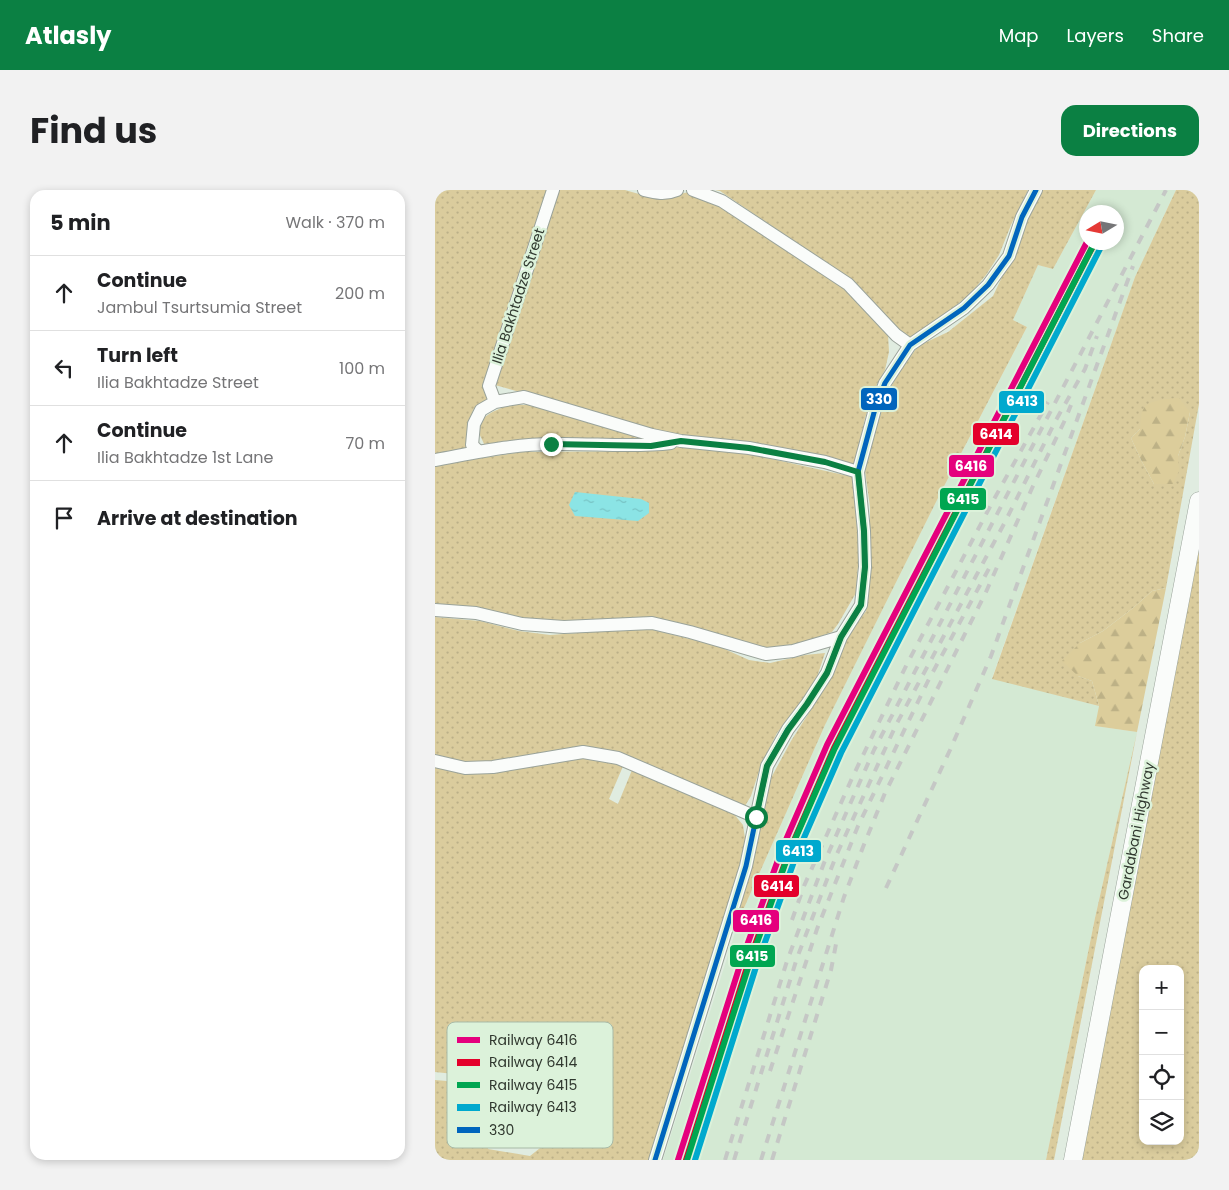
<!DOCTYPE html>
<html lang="en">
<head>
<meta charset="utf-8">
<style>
  :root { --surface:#fff; --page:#f2f2f2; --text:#202124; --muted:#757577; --line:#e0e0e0; --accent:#0b8043 }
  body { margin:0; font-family:Poppins,sans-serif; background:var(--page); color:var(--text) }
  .controls { position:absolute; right:15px; bottom:15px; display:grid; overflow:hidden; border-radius:10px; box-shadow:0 2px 8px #0003 }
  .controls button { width:45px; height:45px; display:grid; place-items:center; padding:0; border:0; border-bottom:1px solid var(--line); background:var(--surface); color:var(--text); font:25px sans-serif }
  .compass { position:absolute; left:644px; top:15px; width:45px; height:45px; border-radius:50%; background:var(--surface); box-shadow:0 2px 8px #0003; rotate:260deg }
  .stop { position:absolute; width:15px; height:15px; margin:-11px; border:4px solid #0b8043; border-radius:50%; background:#fff }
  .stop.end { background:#0b8043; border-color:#fff; box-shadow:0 1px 5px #0008 }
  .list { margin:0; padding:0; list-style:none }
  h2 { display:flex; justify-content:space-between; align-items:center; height:65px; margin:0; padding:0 20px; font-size:21px }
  h2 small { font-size:16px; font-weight:400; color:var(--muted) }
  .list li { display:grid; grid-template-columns:32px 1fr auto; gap:15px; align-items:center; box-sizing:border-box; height:75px; padding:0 20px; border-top:1px solid var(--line) }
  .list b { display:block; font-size:19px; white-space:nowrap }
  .list p { margin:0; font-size:16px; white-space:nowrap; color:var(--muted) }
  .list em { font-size:16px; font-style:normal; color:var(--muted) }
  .icon { flex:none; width:28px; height:28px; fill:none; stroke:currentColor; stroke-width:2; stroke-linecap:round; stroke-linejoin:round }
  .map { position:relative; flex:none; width:764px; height:970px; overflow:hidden; border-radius:15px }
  header { display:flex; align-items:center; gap:30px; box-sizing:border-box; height:70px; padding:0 25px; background:var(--accent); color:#fff }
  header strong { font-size:24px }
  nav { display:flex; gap:28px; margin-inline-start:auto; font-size:18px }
  .intro { display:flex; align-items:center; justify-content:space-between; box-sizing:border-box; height:120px; padding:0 30px }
  h1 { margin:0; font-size:35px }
  .button { padding:12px 22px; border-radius:15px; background:var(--accent); color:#fff; font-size:18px; font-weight:700 }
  main { display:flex; gap:30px; padding:0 30px }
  aside { flex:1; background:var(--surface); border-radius:15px; box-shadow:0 2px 8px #0003 }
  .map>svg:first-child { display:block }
</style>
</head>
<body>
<header>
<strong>Atlasly</strong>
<nav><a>Map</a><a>Layers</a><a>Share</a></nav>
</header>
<div class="intro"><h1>Find us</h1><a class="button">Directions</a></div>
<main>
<aside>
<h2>5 min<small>Walk · 370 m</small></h2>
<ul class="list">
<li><svg class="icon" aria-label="ahead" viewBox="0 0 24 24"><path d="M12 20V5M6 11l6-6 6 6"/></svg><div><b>Continue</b><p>Jambul Tsurtsumia Street</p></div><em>200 m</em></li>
<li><svg class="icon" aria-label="left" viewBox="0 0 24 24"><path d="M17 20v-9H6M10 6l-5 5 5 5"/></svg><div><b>Turn left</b><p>Ilia Bakhtadze Street</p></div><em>100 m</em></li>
<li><svg class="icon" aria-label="ahead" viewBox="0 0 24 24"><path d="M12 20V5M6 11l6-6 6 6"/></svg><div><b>Continue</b><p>Ilia Bakhtadze 1st Lane</p></div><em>70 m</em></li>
<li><svg class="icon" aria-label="arrive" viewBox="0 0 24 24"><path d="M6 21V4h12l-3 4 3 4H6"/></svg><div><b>Arrive at destination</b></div></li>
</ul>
</aside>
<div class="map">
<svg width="764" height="970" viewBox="0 0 764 970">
  <defs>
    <pattern id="grass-dots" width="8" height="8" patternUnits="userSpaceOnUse" patternTransform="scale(1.25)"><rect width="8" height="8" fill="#dacc9d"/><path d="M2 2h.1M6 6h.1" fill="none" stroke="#bbb088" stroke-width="1.8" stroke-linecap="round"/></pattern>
    <pattern id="forest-firs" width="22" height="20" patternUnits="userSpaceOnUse" patternTransform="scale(1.25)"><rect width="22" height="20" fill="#dccd9b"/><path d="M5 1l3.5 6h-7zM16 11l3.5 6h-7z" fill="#bdb186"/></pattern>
    <pattern id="water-ripples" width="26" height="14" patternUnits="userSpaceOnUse" patternTransform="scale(1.25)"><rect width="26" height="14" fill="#8be4e5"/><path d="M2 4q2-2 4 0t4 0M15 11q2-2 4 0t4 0" fill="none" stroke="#78c4c5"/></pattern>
  </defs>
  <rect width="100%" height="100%" fill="#e0ece0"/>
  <path fill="#d4e9d3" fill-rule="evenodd" d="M 661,0 L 741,0 L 700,87 L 557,488 L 664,516 L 661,536 L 702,542 L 660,728 L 611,970 L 228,970 L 305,727 L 390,535 L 506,302 L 592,137 L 578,130 L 603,75 L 618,79 ZM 652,22 L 682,22 L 682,52 L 652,52 Z"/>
  <path fill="url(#grass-dots)" fill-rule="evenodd" d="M 0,0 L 115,0 L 53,208 L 38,220 L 33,245 L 35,260 L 0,265 Z
    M 123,0 L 190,0 L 221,9 L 254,2 L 288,17 L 407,97 L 453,144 L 454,162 L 450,180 L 441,196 L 430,228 L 420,275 L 235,244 L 60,195 Z
    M 280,0 L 593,0 L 576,35 L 564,65 L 551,85 L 536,103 L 511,124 L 473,149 L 417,90 L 285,1 Z
    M 606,0 L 661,0 L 618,79 L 603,75 L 578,130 L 592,137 L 506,302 L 390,535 L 305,727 L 301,727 L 323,648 L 336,588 L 356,551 L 396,488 L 409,451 L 431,421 L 435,375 L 435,317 L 430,281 L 437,251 L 453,202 L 464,183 L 483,156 L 513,142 L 558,106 L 574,72 L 590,30 Z
    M 741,0 L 764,0 L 764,214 L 731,398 L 717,401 L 698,418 L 668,441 L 645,453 L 643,486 L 657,491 L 664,516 L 557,489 L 700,87 ZM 755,222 L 750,247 L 743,266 L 743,281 L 719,294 L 706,270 L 696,248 L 705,239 Z
    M 74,215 L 96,215 L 215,249 L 113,249 L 49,254 C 48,251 45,246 44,243 C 41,226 62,220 74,215 Z
    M 244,257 L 315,264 L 418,287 L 424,362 L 421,403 L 403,434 L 397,442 L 359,456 L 335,459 L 279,444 L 128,432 L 89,428 L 0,416 L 0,275 L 86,262 L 223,261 Z
    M 764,350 L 764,970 L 641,970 ZM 708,779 L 745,779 L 745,951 L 708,951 Z
    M 0,427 L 45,431 L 84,441 L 115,445 L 198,439 L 215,439 L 283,456 L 314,470 L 335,473 L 370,465 L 390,463 L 382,487 L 373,504 L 342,543 L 326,575 L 316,606 L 310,616 L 191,566 L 24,573 L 0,567 Z
    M 702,542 L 619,970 L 611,970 L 660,728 Z
    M 146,566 L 189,574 L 174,609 L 183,614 L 197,580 L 294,618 L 308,635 L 310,648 L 309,664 L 218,970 L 0,970 L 0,890 L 60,895 L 53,959 L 95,966 L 149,923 L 151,883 L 90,875 L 87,891 L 0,882 L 0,576 Z"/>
  <path fill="url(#forest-firs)" d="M 744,208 L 755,222 L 750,247 L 743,266 L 744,281 L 738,294 L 719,294 L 706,270 L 696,248 L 705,239 C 706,233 705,224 709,218 C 716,209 733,209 744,208 Z
    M 731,398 L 702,542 L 660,536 L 664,516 L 657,491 L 643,486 L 627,471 L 645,453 L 668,441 L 698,418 L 717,401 Z"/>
  <path fill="url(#water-ripples)" d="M 140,302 L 206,309 L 214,313 L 214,323 L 203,331 L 140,326 L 134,315 Z"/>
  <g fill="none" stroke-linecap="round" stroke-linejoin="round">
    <defs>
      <path id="street" d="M 209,0 C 221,3 230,5 242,0
        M 258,0 L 287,11 L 413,94 L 461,145 L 475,155
        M 60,212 L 54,196 L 118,0
        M 44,262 L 37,255 L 39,234 L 46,220 L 60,212 L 89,207 L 217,245 L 246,251 L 314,258 L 390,272 L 423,282
        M 0,270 C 39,263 78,254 118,254 C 157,253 197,258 236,253
        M 0,420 L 41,423 L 87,434 L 129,437 L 217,433 L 255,442 L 331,464 L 358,461 L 406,447
        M 0,571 L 30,578 L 58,577 L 148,562 L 183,568 L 321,627
        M 220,970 L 311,676 L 332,576 L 353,539 L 372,514 L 392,483 L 406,447 L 426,415 L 430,377 L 429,341 L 423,282 L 440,219 L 450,193 L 475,155 L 529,118 L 553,95 L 574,66 L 587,27 L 601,0"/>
      <path id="secondary" d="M 638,970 L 764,311"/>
    </defs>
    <use href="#street" stroke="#9aa39a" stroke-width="14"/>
    <use href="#secondary" stroke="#9aa39a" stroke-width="19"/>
    <use href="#street" stroke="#fafcfa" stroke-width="12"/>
    <use href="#secondary" stroke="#fafcfa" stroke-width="18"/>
    <path stroke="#c5c7c5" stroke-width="4" stroke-dasharray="9 9" stroke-linecap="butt" d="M 451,698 L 515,560 L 556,466 L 698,76
      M 357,730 L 369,696 L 418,586 L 472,474 L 558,311 L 613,212
      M 335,881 L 382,739 L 423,636 L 493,491 L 557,373
      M 290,970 L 352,771 L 389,673 L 439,560 L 731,0
      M 299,970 L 362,768 L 401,666 L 461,535 L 570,332 L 621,230 L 650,179 L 662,146
      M 326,970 L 409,707 L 428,657 L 450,603 L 551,402 L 598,296 L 629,232 L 636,215
      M 337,970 L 396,780 L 401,754"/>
    <defs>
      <path id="bus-1" d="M 220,970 L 311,676 L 332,576 L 353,539 L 372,514 L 392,483 L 406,447 L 426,415 L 430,377 L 429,341 L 423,282 L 440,219 L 450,193 L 475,155 L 529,118 L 553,95 L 574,66 L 587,27 L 601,0"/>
    </defs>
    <use href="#bus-1" stroke="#dcf2da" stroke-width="9"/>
    <use href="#bus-1" stroke="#0065bd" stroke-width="5"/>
    <defs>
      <path id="rail-1" d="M 243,970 L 306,772 L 347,659 L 392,555 L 652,52"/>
      <path id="rail-2" d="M 251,970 L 313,774 L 354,662 L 399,558 L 659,54"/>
      <path id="rail-3" d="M 252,970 L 313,778 L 354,663 L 399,560 L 660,52"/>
      <path id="rail-4" d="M 260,970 L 320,780 L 361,666 L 406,563 L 667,55"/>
    </defs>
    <use href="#rail-1" stroke="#dcf2da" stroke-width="10"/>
    <use href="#rail-2" stroke="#dcf2da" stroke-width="10"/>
    <use href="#rail-3" stroke="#dcf2da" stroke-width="10"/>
    <use href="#rail-4" stroke="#dcf2da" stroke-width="10"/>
    <use href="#rail-1" stroke="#e5007d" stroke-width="6"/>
    <use href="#rail-2" stroke="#e4002b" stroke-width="6"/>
    <use href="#rail-3" stroke="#00a651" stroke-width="6"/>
    <use href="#rail-4" stroke="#00a9ce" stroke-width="6"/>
  </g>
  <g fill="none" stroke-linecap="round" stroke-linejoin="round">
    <path stroke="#0b8043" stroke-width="6" d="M 116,254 L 216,256 L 246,251 L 314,258 L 390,272 L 423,282 L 429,341 L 430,377 L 426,415 L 406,447 L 392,483 L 372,514 L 353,540 L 332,576 L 321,627"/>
  </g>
  <g text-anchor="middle" stroke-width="5" stroke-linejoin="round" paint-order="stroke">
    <g font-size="14" fill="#30382f" stroke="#dcf2da">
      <text transform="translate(83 106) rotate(-72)" y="5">Ilia Bakhtadze Street</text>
      <text transform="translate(701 641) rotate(-79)" y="5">Gardabani Highway</text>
    </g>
  </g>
  <rect x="12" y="832" width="166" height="126" rx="8" fill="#dcf2da" stroke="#a8baa7" stroke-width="1"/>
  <rect x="22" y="847" width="23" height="6" fill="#e5007d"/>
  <rect x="22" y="869" width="23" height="7" fill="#e4002b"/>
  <rect x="22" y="892" width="23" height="6" fill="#00a651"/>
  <rect x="22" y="914" width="23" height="7" fill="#00a9ce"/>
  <rect x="22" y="937" width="23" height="6" fill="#0065bd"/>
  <g font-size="14" fill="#30382f">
    <text x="54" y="855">Railway 6416</text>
    <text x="54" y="877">Railway 6414</text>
    <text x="54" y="900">Railway 6415</text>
    <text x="54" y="922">Railway 6413</text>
    <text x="54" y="945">330</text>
  </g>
  <g stroke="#dcf2da" stroke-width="2">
    <rect x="425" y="197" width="38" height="24" rx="5" fill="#0065bd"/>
    <rect x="563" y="200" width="47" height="24" rx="5" fill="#00a9ce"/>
    <rect x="537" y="232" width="48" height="24" rx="5" fill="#e4002b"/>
    <rect x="513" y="264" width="47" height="24" rx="5" fill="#e5007d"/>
    <rect x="504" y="297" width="48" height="24" rx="5" fill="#00a651"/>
    <rect x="340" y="649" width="47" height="24" rx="5" fill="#00a9ce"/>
    <rect x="318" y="684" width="47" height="24" rx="5" fill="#e4002b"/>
    <rect x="297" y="719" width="48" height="24" rx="5" fill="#e5007d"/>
    <rect x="294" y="754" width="47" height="24" rx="5" fill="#00a651"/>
  </g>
  <g font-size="14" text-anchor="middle" font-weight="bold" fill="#fff">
    <text x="444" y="214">330</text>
    <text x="587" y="216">6413</text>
    <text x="561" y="249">6414</text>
    <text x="536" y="281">6416</text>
    <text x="528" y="314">6415</text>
    <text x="363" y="666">6413</text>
    <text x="342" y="701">6414</text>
    <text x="321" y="735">6416</text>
    <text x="317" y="771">6415</text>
  </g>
</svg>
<div class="controls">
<button>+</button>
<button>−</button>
<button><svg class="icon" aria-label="locate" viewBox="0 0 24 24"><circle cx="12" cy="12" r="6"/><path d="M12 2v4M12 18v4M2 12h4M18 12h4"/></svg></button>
<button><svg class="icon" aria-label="layers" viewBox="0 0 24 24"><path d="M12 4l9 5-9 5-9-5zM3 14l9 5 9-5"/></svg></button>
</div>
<svg class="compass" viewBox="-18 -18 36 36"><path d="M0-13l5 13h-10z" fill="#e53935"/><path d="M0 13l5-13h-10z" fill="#757577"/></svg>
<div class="stop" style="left:321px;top:627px"></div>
<div class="stop end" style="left:116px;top:254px"></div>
</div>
</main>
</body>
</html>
